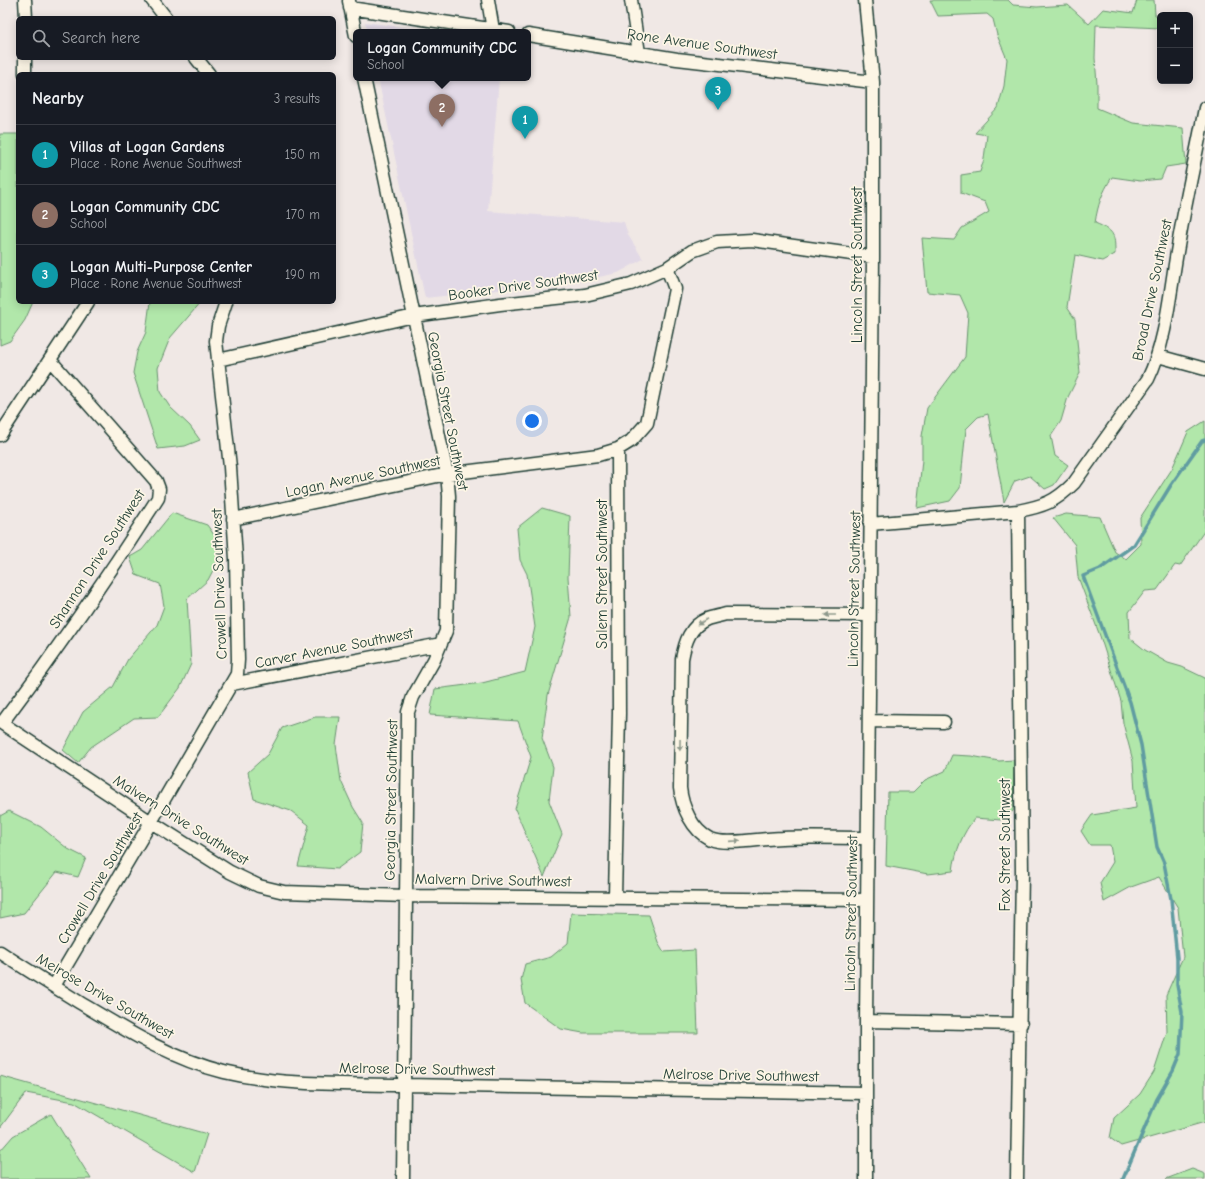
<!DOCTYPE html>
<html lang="en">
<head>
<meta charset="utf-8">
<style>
  :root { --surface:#171b24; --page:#242831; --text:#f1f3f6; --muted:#9ea1a6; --line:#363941; --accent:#c8321e }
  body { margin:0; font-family:"Comic Neue",sans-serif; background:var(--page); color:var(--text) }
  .controls { position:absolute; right:12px; top:12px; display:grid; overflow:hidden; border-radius:6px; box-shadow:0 2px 10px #0003 }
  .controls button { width:36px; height:36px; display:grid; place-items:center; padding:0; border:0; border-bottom:1px solid var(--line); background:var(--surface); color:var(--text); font:20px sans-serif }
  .you { position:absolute; left:532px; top:421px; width:14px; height:14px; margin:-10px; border:3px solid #fff; border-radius:50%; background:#1a73e8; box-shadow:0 0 0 6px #1a73e833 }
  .badge { display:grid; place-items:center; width:26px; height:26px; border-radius:50%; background:var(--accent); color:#fff; font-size:13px; font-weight:700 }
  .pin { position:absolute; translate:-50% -33px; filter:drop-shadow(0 1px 2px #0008) }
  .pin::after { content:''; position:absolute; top:21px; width:14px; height:12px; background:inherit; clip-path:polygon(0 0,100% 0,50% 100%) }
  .popup { position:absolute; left:353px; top:29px; width:178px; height:52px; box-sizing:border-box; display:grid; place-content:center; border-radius:6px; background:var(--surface); filter:drop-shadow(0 1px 3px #0005); font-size:13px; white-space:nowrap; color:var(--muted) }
  .popup b { font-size:15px; color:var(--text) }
  .popup::after { content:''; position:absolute; left:50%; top:100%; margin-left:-8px; border:8px solid transparent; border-top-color:var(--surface) }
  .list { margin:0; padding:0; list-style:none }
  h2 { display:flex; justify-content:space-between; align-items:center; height:52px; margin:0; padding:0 16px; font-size:17px }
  h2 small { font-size:13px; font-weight:400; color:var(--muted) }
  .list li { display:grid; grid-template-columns:26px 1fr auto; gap:12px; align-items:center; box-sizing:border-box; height:60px; padding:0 16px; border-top:1px solid var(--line) }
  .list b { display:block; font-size:15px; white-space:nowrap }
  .list p { margin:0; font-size:13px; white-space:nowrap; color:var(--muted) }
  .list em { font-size:13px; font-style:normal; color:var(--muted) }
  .icon { flex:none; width:22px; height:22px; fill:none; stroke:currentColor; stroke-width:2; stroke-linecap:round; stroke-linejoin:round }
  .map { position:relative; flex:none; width:1205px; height:1179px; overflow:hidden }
  .search { position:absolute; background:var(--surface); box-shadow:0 2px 10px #0003; left:16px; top:16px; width:320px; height:44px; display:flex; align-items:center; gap:10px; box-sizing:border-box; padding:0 14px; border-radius:6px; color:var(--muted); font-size:15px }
  .panel { position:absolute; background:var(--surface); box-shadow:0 2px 10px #0003; left:16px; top:72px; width:320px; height:232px; border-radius:6px }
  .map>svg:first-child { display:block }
</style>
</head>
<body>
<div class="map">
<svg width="1205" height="1179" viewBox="0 0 1205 1179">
  <rect width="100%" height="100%" fill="#f0e8e5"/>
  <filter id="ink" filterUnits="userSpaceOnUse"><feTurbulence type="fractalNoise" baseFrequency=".025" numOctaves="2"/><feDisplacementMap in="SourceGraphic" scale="8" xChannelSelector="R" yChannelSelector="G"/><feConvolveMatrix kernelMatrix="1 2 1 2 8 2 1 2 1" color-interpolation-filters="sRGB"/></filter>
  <g filter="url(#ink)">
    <path fill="#e2d9e6" d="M 365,22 L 436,32 L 368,32 Z
      M 378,78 L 499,78 L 488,211 L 624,222 L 628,235 L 643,259 L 618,273 L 579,281 L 425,298 Z"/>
    <path fill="#b1e7aa" stroke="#68926f" d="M 930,0 L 1008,0 L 1013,5 L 1037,7 L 1068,5 L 1089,24 L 1103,9 L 1133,13 L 1137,0 L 1154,0 L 1155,15 L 1160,16 L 1160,28 L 1096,25 L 1095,58 L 1097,84 L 1097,108 L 1133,123 L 1183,128 L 1186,164 L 1166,167 L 1161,179 L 1140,181 L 1112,177 C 1102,193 1098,204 1095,223 C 1114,231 1115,233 1115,254 L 1102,261 L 1075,255 L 1067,307 L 1075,319 L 1080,373 L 1068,397 L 1061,421 L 1051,436 L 1055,456 L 1068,465 L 1054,485 L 1045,489 L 1030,476 L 1015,481 L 1004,502 L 988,414 L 978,417 L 966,429 L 960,488 L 950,501 L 917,508 L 922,460 L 922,436 L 927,408 L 965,357 L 968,313 L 960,295 L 927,292 L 922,238 L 954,240 L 962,228 L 989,212 L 985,202 L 961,193 L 961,175 L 980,172 L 984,159 L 987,135 L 975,133 L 998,108 L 1004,86 L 1007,59 L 997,35 L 993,19 L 987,14 L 938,16 Z
      M 0,134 L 18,134 L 18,302 L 33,302 L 25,320 L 10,341 L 0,345 Z
      M 150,302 L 201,302 L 170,338 L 158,368 L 160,392 L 170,407 L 190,426 L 200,440 L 185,446 L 158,449 L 133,373 L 137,352 L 146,332 Z
      M 1205,421 L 1205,530 L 1180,566 L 1175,565 L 1157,590 L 1145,591 L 1129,612 L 1130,638 L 1145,650 L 1168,663 L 1182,667 L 1205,678 L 1205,1122 L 1121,1146 L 1110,1138 L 1114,1118 L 1140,1094 L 1154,1072 L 1167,1032 L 1166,995 L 1183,957 L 1178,908 L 1159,877 L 1131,887 L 1104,902 L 1100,883 L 1113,862 L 1110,845 L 1090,845 L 1081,831 L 1092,815 L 1136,808 L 1133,761 L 1123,723 L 1121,701 L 1100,636 L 1078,577 L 1075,545 L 1053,518 L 1066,514 L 1100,517 L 1115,552 L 1126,559 L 1141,544 L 1140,518 L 1172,469 L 1188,432 Z
      M 542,508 L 570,516 L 568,577 L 571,617 L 548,695 L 542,738 L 553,767 L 549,801 L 562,834 L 544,877 L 515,809 L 531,757 L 518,721 L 430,715 L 435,689 L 482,683 L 525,672 L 535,627 L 527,574 L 520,560 L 517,528 Z
      M 172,513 L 207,525 L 224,549 L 208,580 L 187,599 L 191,664 L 180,688 L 158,717 L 134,718 L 91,747 L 78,763 L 63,750 L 83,712 L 113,687 L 128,659 L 157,625 L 164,606 L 160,584 L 136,575 L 130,557 L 142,550 Z
      M 315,717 L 340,717 L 336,745 L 341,781 L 353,807 L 363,823 L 360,852 L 337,869 L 298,866 L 309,825 L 291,811 L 254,799 L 248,772 L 268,754 L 282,728 Z
      M 952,755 L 971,756 L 999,761 L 1014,760 L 1013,811 L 1001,820 L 975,818 C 963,832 955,852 953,871 L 928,874 L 886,866 L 888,792 L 913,792 L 925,780 L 945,771 Z
      M 9,811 L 41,827 L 68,849 L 86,858 L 78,877 L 57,872 L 24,913 L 0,918 L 0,816 Z
      M 571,913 L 649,915 L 658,942 L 664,952 L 695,950 L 698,1033 L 583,1033 L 561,1029 L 525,1003 L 521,980 L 525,964 L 551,957 L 568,943 Z
      M 0,1076 L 207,1134 L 195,1172 L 74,1102 L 26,1093 L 0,1128 Z
      M 51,1114 L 91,1179 L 0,1179 L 0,1151 L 13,1136 Z
      M 1192,1169 L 1205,1174 L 1205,1179 L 1166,1179 Z"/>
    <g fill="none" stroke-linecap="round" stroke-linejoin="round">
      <path stroke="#609ca1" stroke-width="3.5" d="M 1123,1179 L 1157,1099 L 1173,1071 L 1180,1054 L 1182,1012 L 1177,985 L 1177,958 L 1171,899 L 1164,863 L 1157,847 L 1141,745 L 1130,702 L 1083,576 L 1100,569 L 1134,545 L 1171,485 L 1202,441 L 1205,440"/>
      <defs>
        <path id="street" d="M 25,0 L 26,18
          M 152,0 L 166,18
          M 488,0 L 493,30
          M 631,0 L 639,53
          M 865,0 L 873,82 L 873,257 L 866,1021 L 866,1179
          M 349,1 L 356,36
          M 350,8 L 509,32
          M 528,35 L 677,59 L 873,82
          M 196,58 L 209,74
          M 25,74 L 25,58
          M 364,78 L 447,474 L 449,496 L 446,631 L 434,660 L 413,697 L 408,712 L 403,1179
          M 1158,356 L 1205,369
          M 218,360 L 414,316 L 500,304 L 585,295 L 631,284 L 667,268 L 692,251 L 717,242 L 752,240 L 873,257
          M 0,435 L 88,302
          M 233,519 L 447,474 L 598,455 L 618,449
          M 870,524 L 1018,511 C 1044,506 1055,502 1074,483 L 1148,379 C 1166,343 1170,292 1177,252 C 1185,203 1196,156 1205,108
          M 232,684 L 441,644
          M 869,721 L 944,722
          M 0,722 L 151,822 L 230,872 L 259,886 L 284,892 L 406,896 L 867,900
          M 2,723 C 57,650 109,575 158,498 L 159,489 L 156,481 L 50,360
          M 868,838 C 839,838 811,837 782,838 C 764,838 725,846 710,839 C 692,830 682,807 680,788 L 682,659 C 685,642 690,626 707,619 C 712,617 719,616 726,614 L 869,615
          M 615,897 L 619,713 L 618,449 L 631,441 L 647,423 L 675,289 L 667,268
          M 0,952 C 27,970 55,987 82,1004 C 127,1031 172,1059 224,1072 C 283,1086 345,1084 405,1085 L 866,1093
          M 54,986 L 151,822 L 237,674 L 238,660 L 236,559 L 230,467 L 216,341 L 218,326 L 226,302
          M 866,1021 L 1021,1024
          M 1017,1179 L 1022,873 L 1018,511"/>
      </defs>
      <use href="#street" stroke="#1f3d34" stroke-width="15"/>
      <use href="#street" stroke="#fcf5e5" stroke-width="12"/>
    </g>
    <defs><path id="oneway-solid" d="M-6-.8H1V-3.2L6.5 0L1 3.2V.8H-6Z"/></defs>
    <g fill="#8e998c">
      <use href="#oneway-solid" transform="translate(830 615) rotate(-180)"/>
      <use href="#oneway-solid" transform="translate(702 622) rotate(147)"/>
      <use href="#oneway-solid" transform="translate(680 745) rotate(91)"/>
      <use href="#oneway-solid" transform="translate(735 841) rotate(-4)"/>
    </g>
  </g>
  <g text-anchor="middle" stroke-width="3.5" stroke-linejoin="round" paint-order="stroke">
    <g font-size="15" fill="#1f3d34" stroke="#fcf5e5">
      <text transform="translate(702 44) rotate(8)" y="5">Rone Avenue Southwest</text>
      <text transform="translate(857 265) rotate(-90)" y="5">Lincoln Street Southwest</text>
      <text transform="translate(523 285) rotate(-8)" y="5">Booker Drive Southwest</text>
      <text transform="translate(1152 290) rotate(-78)" y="5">Broad Drive Southwest</text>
      <text transform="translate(448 411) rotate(79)" y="5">Georgia Street Southwest</text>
      <text transform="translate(363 476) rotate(-12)" y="5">Logan Avenue Southwest</text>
      <text transform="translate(97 559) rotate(-57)" y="5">Shannon Drive Southwest</text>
      <text transform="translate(602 574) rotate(-90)" y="5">Salem Street Southwest</text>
      <text transform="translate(219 584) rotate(-92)" y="5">Crowell Drive Southwest</text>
      <text transform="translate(854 589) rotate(-89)" y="5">Lincoln Street Southwest</text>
      <text transform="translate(334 648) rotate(-11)" y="5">Carver Avenue Southwest</text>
      <text transform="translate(391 800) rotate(-89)" y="5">Georgia Street Southwest</text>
      <text transform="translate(181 820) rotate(32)" y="5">Malvern Drive Southwest</text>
      <text transform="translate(1005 845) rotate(-90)" y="5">Fox Street Southwest</text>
      <text transform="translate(100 878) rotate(-59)" y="5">Crowell Drive Southwest</text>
      <text transform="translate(493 880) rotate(1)" y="5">Malvern Drive Southwest</text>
      <text transform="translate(851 913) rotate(-89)" y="5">Lincoln Street Southwest</text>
      <text transform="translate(105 996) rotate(30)" y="5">Melrose Drive Southwest</text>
      <text transform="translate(417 1069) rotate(1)" y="5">Melrose Drive Southwest</text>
      <text transform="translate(741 1075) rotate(1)" y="5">Melrose Drive Southwest</text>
    </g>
  </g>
</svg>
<div class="controls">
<button>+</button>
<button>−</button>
</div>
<div class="you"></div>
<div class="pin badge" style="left:525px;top:139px;background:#0f9aa8">1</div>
<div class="pin badge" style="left:442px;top:127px;background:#8d6e63">2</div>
<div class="popup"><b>Logan Community CDC</b>School</div>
<div class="pin badge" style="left:718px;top:110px;background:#0f9aa8">3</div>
<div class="search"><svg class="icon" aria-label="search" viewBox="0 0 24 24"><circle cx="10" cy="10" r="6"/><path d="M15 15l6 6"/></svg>Search here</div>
<section class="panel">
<h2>Nearby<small>3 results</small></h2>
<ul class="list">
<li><span class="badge" style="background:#0f9aa8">1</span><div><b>Villas at Logan Gardens</b><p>Place · Rone Avenue Southwest</p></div><em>150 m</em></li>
<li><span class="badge" style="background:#8d6e63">2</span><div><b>Logan Community CDC</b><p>School</p></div><em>170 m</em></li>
<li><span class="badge" style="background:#0f9aa8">3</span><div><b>Logan Multi-Purpose Center</b><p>Place · Rone Avenue Southwest</p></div><em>190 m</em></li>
</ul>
</section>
</div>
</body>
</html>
